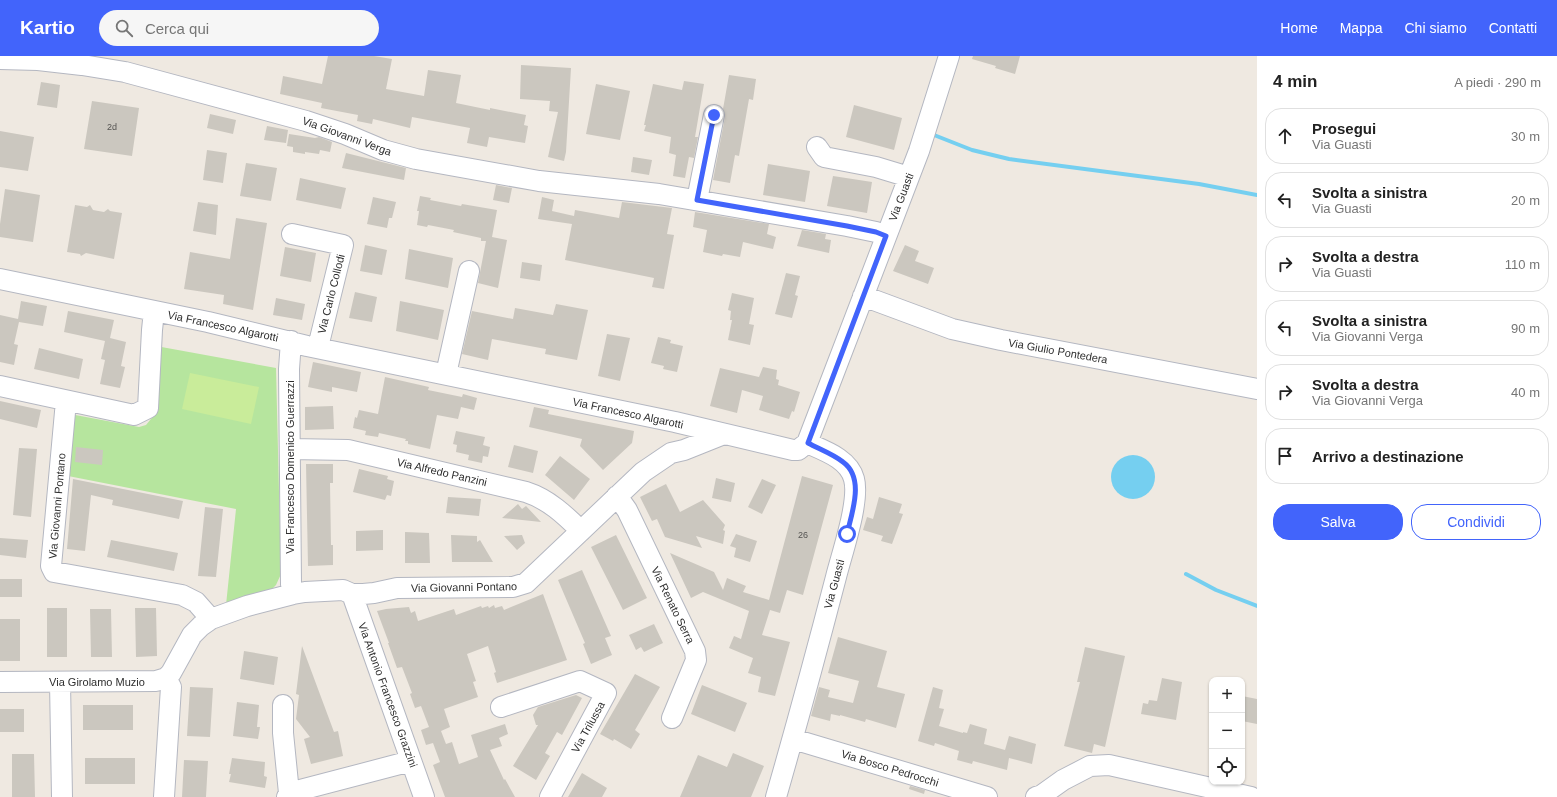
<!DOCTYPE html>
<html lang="it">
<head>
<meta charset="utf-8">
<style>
  :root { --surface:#fff; --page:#f6f6f6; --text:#222; --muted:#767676; --line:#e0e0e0; --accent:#4264fb }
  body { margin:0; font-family:Arial,sans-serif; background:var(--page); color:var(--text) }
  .controls { position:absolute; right:12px; bottom:12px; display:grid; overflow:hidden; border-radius:8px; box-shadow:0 1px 3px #0004 }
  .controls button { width:36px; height:36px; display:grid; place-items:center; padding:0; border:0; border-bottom:1px solid var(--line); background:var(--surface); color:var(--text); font:20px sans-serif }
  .stop { position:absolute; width:12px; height:12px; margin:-9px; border:3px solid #4264fb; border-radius:50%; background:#fff }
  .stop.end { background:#4264fb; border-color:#fff; box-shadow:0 1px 4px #0008 }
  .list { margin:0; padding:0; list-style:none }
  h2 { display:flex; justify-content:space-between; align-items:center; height:52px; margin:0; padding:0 16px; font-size:17px }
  h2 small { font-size:13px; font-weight:400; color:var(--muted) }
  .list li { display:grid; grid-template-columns:26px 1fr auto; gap:12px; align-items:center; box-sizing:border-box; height:56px; margin:0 8px 8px; padding:0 8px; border:1px solid var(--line); border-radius:16px }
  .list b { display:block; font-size:15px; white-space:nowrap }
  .list p { margin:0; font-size:13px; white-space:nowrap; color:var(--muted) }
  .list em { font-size:13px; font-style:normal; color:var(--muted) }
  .actions { display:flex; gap:8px; padding:12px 16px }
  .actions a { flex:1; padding:9px 0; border:1px solid var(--accent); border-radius:16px; text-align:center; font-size:14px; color:var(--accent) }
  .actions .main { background:var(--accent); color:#fff }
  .icon { flex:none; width:22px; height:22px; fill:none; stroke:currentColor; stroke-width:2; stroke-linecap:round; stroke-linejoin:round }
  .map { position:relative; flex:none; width:1257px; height:741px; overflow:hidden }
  header { display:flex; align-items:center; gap:24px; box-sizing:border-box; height:56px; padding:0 20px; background:var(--accent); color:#fff }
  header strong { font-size:19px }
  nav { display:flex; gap:22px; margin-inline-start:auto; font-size:14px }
  .search { width:280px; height:36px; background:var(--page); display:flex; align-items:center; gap:10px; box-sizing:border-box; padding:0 14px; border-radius:22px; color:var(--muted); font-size:15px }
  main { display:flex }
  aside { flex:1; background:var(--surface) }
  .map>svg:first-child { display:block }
</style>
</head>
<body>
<header>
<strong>Kartio</strong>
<div class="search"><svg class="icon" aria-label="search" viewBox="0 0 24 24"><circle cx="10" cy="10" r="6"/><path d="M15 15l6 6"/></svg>Cerca qui</div>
<nav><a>Home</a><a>Mappa</a><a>Chi siamo</a><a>Contatti</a></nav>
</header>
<main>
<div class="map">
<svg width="1257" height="741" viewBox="0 0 1257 741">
  <rect width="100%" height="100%" fill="#efe9e1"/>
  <path fill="#b6e59e" d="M 156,290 L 276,312 L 281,518 L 276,529 L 270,535 L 226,549 L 236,453 L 63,419 L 70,358 L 139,371 L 146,369 L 155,358 Z"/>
  <path fill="#c9ec9a" d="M 190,317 L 259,331 L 251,368 L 182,353 Z"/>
  <path fill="#75cff0" d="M1111 421a22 22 0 1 1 44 0a22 22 0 1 1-44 0Z"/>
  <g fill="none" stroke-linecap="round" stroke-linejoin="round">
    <path stroke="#75cff0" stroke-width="4" d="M 934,79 L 972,94 L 1009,103 L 1199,128 L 1257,139
      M 1186,518 L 1216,534 L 1257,550"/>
  </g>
  <path fill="#cbc7bf" d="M 328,0 L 374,0 L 392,3 L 386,33 L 424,40 L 428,14 L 461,19 L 456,47 L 490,54 L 490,52 L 526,59 L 524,69 L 528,70 L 525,87 L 489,81 L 487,91 L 467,87 L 470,72 L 412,61 L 410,72 L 373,63 L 372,68 L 357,65 L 358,59 L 321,52 L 322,47 L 280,38 L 283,20 L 322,28 Z
    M 973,0 L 1020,0 L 1015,18 L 995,12 L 996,10 L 972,3 Z
    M 521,9 L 571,12 L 566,96 L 564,105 L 548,101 L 558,56 L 549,55 L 550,45 L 520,43 Z
    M 729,19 L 756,23 L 753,44 L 749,43 L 739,100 L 735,99 L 730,127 L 713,124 L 725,61 L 723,53 Z
    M 684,25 L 704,28 L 695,81 L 698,81 L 694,102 L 689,101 L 685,122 L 673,120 L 676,99 L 669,97 L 671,81 L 644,75 L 646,69 L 644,69 L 653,28 L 682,34 Z
    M 41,26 L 60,29 L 57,52 L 37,49 Z
    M 596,28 L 630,35 L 620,84 L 586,78 Z
    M 92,45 L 139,52 L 132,100 L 84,93 Z
    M 854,49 L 902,62 L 894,94 L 846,81 Z
    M 210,58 L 236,64 L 233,78 L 207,72 Z
    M 267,70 L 288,74 L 286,87 L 264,84 Z
    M 0,75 L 34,81 L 28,115 L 0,111 Z
    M 289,78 L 315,82 L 319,81 L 332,86 L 330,96 L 320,94 L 319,98 L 305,96 L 305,98 L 293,96 L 293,91 L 287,90 Z
    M 207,94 L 227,97 L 223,127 L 203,124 Z
    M 346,97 L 406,112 L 404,124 L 342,112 Z
    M 633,101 L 652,104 L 649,119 L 631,116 Z
    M 246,107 L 277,112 L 271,145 L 240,140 Z
    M 768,108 L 810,115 L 805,146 L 763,139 Z
    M 833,120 L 872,126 L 867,157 L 827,150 Z
    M 300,122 L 346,132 L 341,153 L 296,144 Z
    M 496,129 L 512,132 L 509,147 L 493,144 Z
    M 5,133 L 40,139 L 33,186 L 0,181 L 0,168 Z
    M 420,140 L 431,142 L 430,144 L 461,150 L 462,148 L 497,154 L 492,181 L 507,184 L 498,232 L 478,227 L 486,185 L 481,185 L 481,182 L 453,176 L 454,174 L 428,169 L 427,171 L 417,169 L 419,155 L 417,155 Z
    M 373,141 L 396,146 L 392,162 L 389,162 L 387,172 L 367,168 Z
    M 542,141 L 554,144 L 552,155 L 574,160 L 575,154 L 619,162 L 622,146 L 672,152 L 667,178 L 674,179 L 664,233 L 652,231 L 654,222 L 565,204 L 572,168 L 538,163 Z
    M 198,146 L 218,149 L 216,179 L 193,175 Z
    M 75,149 L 87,151 L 90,149 L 93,154 L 104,156 L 108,153 L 110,155 L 122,157 L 114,203 L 86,197 L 81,200 L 80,198 L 67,196 Z
    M 695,156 L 769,168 L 767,178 L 776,181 L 773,193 L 743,186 L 740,201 L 723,198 L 722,200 L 703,196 L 707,174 L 693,171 Z
    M 236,162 L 267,167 L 253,254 L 223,248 L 224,239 L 184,233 L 190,196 L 230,203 Z
    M 802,174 L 826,178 L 825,183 L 831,184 L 829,197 L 797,190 Z
    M 365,189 L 387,194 L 382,219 L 360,215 Z
    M 905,189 L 919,195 L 915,205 L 934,212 L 928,228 L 893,215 Z
    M 285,191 L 316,197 L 311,226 L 280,220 Z
    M 409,193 L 453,202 L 448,232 L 405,223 Z
    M 522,206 L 542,209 L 540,225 L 520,222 Z
    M 786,217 L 800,220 L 795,239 L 798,240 L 792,262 L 775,258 Z
    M 355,236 L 377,241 L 372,266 L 349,262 Z
    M 732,237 L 754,242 L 749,268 L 754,269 L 750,289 L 728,284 L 732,264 L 730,264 L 731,255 L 728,254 Z
    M 276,242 L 305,248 L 302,264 L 273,259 Z
    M 21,245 L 47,250 L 43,270 L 19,266 L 14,288 L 18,289 L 14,309 L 0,306 L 0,259 L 18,263 Z
    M 400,245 L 444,254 L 438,284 L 396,275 Z
    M 556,248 L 588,254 L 577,304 L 545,298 L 546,293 L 492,283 L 488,304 L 462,298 L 472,255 L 513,263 L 515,252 L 553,259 Z
    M 68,255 L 114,264 L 110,282 L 126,286 L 121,310 L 125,311 L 120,332 L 100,328 L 105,304 L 101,303 L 105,285 L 64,276 Z
    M 607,278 L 630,282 L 620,325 L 598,320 Z
    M 658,281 L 671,284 L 670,287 L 683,290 L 677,316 L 663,313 L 664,310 L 651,307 Z
    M 39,292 L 83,303 L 79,323 L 34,313 Z
    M 313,306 L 361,316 L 357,336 L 332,331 L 332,336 L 308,331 Z
    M 763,311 L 777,314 L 776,323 L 779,324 L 778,329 L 800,336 L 794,356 L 792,355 L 789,363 L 759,354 L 763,340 L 742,334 L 737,357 L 710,350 L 720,312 L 759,321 Z
    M 385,321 L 429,331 L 428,334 L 462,341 L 463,338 L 477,342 L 474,354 L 461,351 L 458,363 L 437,359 L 430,393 L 408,388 L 408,385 L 405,385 L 406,383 L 379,377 L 378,381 L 365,379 L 366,375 L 353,372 L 355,361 L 357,362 L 359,354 L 378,358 Z
    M 0,345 L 41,354 L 37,372 L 0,363 Z
    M 333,350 L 334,373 L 305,374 L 305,351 Z
    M 534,351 L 549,354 L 548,358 L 634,375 L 632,387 L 603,414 L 580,390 L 582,383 L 529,371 Z
    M 456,375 L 485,381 L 483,389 L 490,391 L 488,401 L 483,400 L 482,407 L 468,404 L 469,399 L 456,396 L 457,389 L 453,388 Z
    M 514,389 L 538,395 L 533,417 L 508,411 Z
    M 76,391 L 103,394 L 102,409 L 75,406 Z
    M 19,392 L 37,393 L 31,461 L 13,459 Z
    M 560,400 L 590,423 L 574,444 L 545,419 Z
    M 306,408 L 333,408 L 333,427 L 330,427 L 331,489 L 333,489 L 333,509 L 308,510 Z
    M 359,413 L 388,420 L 387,423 L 394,425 L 391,440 L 387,439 L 385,444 L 353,436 Z
    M 802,420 L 833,429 L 803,539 L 787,534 L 780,557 L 770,554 L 762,579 L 790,586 L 775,640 L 758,636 L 761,621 L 748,617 L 753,602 L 729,592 L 734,580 L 741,583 L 749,555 L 703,536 L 691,542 L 670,497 L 714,516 L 723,534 L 727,522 L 746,530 L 743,536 L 769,544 Z
    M 716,422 L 735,427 L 731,446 L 712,442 Z
    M 73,423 L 183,445 L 179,463 L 112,449 L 113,444 L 91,439 L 85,495 L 67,493 Z
    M 762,423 L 776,429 L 762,458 L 748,451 Z
    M 666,428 L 680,456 L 703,444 L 725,469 L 723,474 L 725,475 L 723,488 L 696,480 L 702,492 L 665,481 L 657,463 L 652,465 L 640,441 Z
    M 448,441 L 481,443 L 479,460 L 446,457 Z
    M 879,441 L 902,448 L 899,457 L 903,458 L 892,488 L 881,485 L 883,480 L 863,474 L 867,461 L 873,463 Z
    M 518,448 L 522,453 L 526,450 L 541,466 L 502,462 Z
    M 205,451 L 223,453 L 216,521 L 198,520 Z
    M 383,474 L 383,494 L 356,495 L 356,475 Z
    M 405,476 L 429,477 L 430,507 L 405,507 Z
    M 736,478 L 757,485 L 750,506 L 734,501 L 736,492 L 730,490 Z
    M 451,479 L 477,480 L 477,486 L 480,484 L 493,506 L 452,506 Z
    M 522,479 L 525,487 L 517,494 L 504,480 Z
    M 616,479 L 647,542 L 623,554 L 591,491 Z
    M 0,482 L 28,484 L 26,502 L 0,499 Z
    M 111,484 L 178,497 L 174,515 L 107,501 Z
    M 582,514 L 611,580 L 605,582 L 612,599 L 591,608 L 583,588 L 585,587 L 558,524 Z
    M 0,523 L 22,523 L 22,541 L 0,541 Z
    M 543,538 L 567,604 L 497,627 L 494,617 L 496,616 L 488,590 L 467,598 L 476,625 L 473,626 L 478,641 L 444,653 L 450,671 L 441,675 L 446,688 L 452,686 L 459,708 L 478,701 L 471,679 L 505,668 L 508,678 L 499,682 L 502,690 L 490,694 L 504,724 L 505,723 L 515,741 L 445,741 L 433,709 L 440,706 L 433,687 L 426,689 L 421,674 L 429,671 L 421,650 L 415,652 L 410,638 L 412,637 L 402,611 L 397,612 L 388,587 L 389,587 L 377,555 L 386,553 L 409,551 L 411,557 L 415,555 L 418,565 L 454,553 L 456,559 L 481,550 L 482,552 L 488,550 L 489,552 L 494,549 L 495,552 L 502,550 L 504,554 Z
    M 47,552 L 67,552 L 67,601 L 47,601 Z
    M 135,552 L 156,552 L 157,600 L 136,601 Z
    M 90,553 L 111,553 L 112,601 L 91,601 Z
    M 0,563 L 20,563 L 20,605 L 0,605 Z
    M 654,568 L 663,587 L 644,596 L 641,591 L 636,594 L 629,579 Z
    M 838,581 L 887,595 L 877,631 L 905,638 L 896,672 L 866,663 L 865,666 L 840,659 L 840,660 L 831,658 L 830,665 L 811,660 L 819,631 L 830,634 L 828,641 L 853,647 L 859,625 L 828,617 Z
    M 302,590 L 334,676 L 338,675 L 343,700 L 311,708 L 304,683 L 310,681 L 296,663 L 299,639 L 296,638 Z
    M 1085,591 L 1125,600 L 1105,691 L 1094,688 L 1092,697 L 1064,690 L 1080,626 L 1077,626 Z
    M 244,595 L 278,601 L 274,629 L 240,623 Z
    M 635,618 L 660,631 L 635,674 L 640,678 L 631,693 L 614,683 L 613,685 L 600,678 Z
    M 1162,622 L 1182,626 L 1176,664 L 1141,658 L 1143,647 L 1148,648 L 1149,644 L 1157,645 Z
    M 702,629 L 747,647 L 735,676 L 691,658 Z
    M 190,631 L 213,632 L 210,681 L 187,680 Z
    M 933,631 L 943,634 L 939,652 L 944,653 L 939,670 L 963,677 L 963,676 L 967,677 L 970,668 L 987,673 L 984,688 L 1005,694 L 1009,680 L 1036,688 L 1032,708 L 1009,702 L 1007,714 L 973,705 L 972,708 L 957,704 L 959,695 L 935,687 L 934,690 L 918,685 Z
    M 576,639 L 582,642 L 562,679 L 557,676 L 545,697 L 550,700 L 536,724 L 513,710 L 538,669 L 536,669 L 533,659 L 538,651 Z
    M 1242,640 L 1257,643 L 1257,668 L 1242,665 Z
    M 237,646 L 259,649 L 257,671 L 260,671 L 258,683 L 233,680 Z
    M 83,649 L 133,649 L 133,674 L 83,674 Z
    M 0,653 L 24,653 L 24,676 L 0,676 Z
    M 733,697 L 764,710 L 751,741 L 680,741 L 698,699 L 727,711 Z
    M 12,698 L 34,698 L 35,741 L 12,741 Z
    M 85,702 L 135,702 L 135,728 L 85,728 Z
    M 232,702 L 265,706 L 264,720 L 267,721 L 265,732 L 229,726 L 231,718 L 229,718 Z
    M 184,704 L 208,705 L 206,741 L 182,741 Z
    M 582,717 L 607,732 L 602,741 L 568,741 Z
    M 910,730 L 925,734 L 924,738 L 909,733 Z"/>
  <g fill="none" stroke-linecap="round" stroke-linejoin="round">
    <defs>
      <path id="minor" d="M 0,3 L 38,4 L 82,9 L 125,16 L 306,65 L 345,78 L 383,94 L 416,103 L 539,125 L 659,138 L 847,170 L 876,176 L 886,180
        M 817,91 L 824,101 L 876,111 L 909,121
        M 697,144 L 714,59
        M 292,178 L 343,189 L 318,291
        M 0,223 L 208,266 L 307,290 L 675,366 L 793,394 L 798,394 L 807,387 L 919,95 L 949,0
        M 863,240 L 952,273 L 1001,284 L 1257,333
        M 291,285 L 289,313 L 291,528 L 293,538
        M 446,318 L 469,215
        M 0,330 L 134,359 L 148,352 L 152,274 L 154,255
        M 66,345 L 51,510 L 54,516 L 182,539 L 196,546 L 211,563
        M 290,393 L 348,394 L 526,436 C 548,443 565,459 581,475
        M 617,440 L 627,454 L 695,595 L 696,604 L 672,662
        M 352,538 L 424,741
        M 0,626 L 156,625 L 166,622 L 171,617 L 192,579 L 201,570 L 211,563 L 247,550 L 293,538 L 305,536 L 343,534 L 352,538 L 363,538 L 374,537 L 397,532 L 513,531 L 526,527 L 643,416 L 671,397 L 684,394 L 724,378
        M 60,626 L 62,741
        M 283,649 L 283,677 L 289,737
        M 501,651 L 580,625 L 606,637 L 550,741
        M 793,683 L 987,741
        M 164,741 L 171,631 L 166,622
        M 287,741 L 289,737 L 411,705
        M 776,741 C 797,668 817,594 836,521 C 842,497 860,445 854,423 C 849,403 825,395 807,387
        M 1036,741 L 1042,739 L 1063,724 L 1090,710 L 1109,709 L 1251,741"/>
    </defs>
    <use href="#minor" stroke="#b4b7c1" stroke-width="22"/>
    <use href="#minor" stroke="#fff" stroke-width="20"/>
  </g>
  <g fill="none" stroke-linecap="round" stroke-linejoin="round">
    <path stroke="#4264fb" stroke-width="5" d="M 714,59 L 697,144 L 847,170 L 876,176 L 886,180 L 808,387 C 819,393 833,398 843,406 C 865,422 852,456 847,478"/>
  </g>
  <g text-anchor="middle" stroke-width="4" stroke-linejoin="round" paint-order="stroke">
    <g font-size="9" fill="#555452">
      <text x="112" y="74">2d</text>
      <text x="803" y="482">26</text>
    </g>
    <g font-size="11" fill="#2e2e2e" stroke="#fff">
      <text transform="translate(347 80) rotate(20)" y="4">Via Giovanni Verga</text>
      <text transform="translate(901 141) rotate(-69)" y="4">Via Guasti</text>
      <text transform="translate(331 238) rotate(-76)" y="4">Via Carlo Collodi</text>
      <text transform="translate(223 270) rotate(12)" y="4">Via Francesco Algarotti</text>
      <text transform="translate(1058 295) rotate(10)" y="4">Via Giulio Pontedera</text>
      <text transform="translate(628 357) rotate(12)" y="4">Via Francesco Algarotti</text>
      <text transform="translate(290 411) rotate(-90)" y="4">Via Francesco Domenico Guerrazzi</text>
      <text transform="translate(442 416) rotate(13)" y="4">Via Alfredo Panzini</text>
      <text transform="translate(57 450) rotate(-85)" y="4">Via Giovanni Pontano</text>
      <text transform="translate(834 528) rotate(-75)" y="4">Via Guasti</text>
      <text transform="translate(464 531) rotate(-1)" y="4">Via Giovanni Pontano</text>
      <text transform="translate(673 549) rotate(64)" y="4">Via Renato Serra</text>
      <text x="97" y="630">Via Girolamo Muzio</text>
      <text transform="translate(388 639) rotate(70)" y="4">Via Antonio Francesco Grazzini</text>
      <text transform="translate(588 671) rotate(-61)" y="4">Via Trilussa</text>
      <text transform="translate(890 712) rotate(17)" y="4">Via Bosco Pedrocchi</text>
    </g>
  </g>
</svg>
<div class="controls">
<button>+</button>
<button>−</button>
<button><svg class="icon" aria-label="locate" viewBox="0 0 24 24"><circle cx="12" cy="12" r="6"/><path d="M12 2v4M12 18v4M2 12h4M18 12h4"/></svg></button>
</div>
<div class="stop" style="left:847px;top:478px"></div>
<div class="stop end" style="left:714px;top:59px"></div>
</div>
<aside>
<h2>4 min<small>A piedi · 290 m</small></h2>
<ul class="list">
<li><svg class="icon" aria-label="ahead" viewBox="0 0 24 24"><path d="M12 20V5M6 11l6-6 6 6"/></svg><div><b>Prosegui</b><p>Via Guasti</p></div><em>30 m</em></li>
<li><svg class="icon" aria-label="left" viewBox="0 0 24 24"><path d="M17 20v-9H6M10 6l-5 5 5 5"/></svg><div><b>Svolta a sinistra</b><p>Via Guasti</p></div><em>20 m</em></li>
<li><svg class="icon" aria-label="right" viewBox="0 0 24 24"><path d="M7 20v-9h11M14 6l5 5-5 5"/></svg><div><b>Svolta a destra</b><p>Via Guasti</p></div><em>110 m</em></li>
<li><svg class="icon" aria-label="left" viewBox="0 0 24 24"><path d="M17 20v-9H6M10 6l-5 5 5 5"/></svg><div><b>Svolta a sinistra</b><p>Via Giovanni Verga</p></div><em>90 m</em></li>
<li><svg class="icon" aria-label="right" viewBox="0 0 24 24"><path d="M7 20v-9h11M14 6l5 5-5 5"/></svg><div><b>Svolta a destra</b><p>Via Giovanni Verga</p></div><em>40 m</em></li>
<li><svg class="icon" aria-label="arrive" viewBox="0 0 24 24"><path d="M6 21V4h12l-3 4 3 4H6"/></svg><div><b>Arrivo a destinazione</b></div></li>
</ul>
<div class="actions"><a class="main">Salva</a><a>Condividi</a></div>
</aside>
</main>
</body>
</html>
